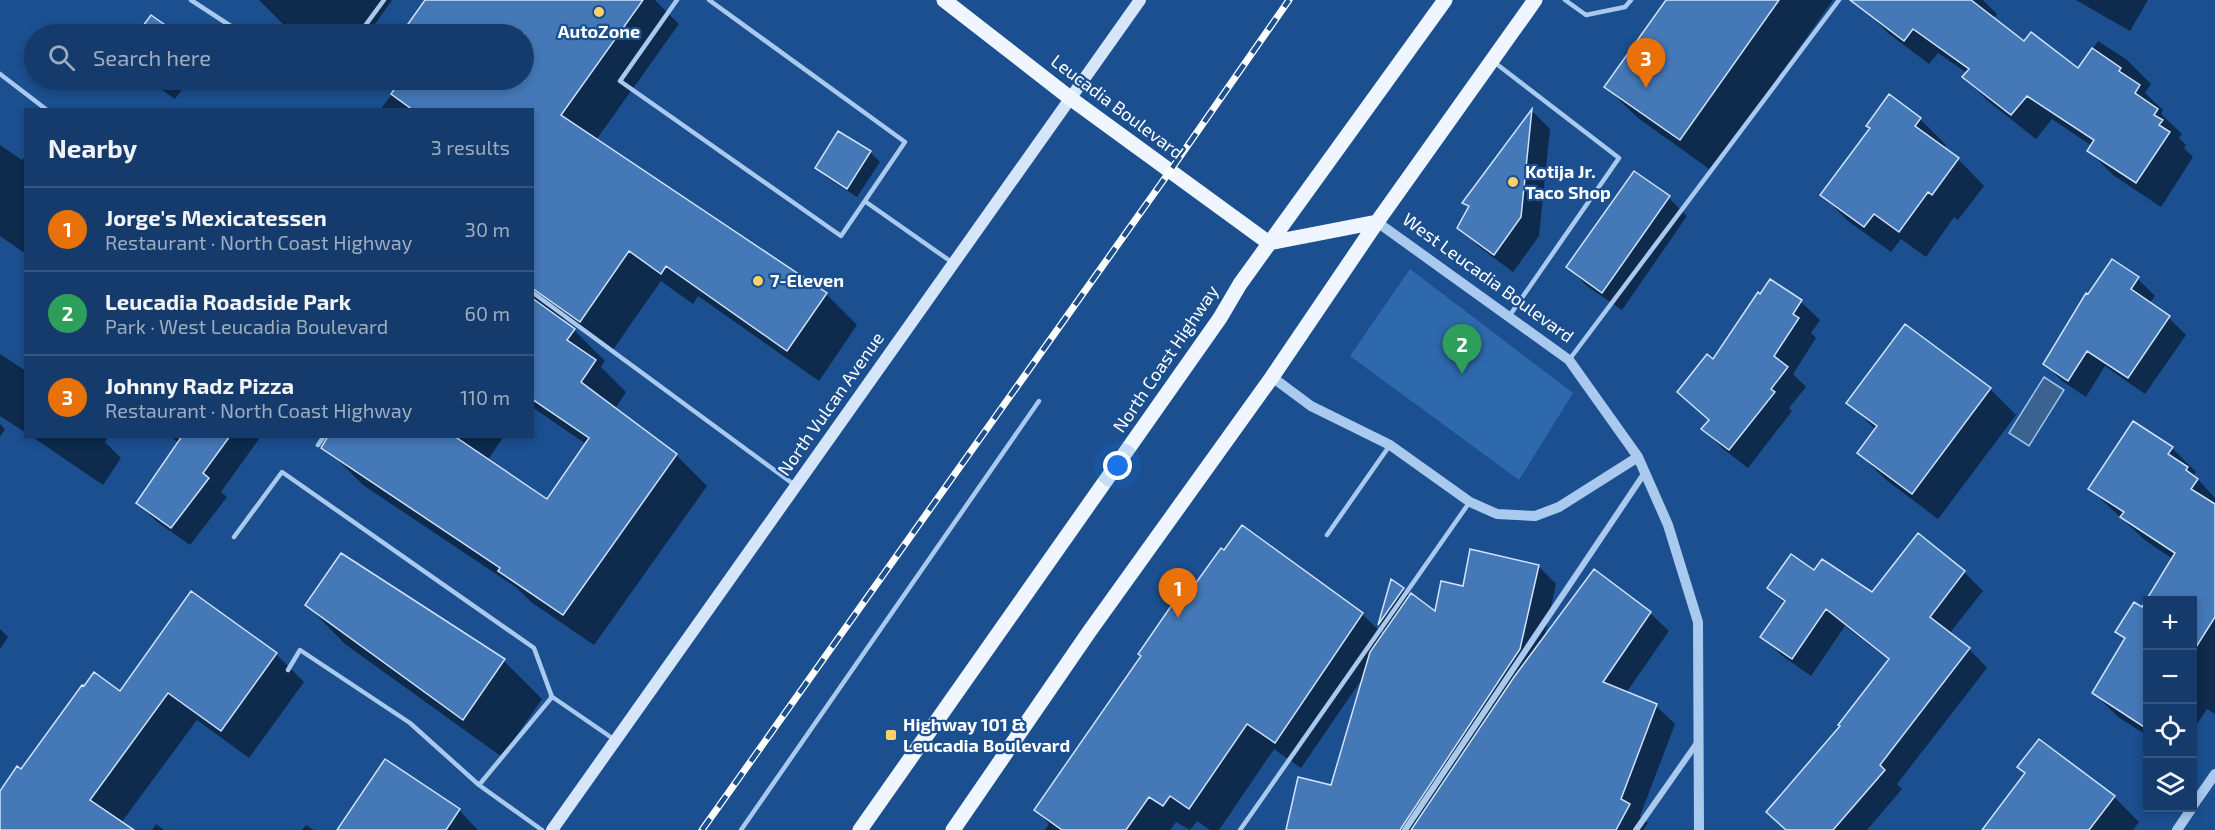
<!DOCTYPE html>
<html lang="en">
<head>
<meta charset="utf-8">
<style>
  :root { --surface:#143b6b; --page:#1d4271; --text:#f1f3f6; --muted:#9dadc1; --line:#33557e; --accent:#95b2f1 }
  body { margin:0; font-family:"Exo 2",sans-serif; background:var(--page); color:var(--text) }
  .controls { position:absolute; right:18px; bottom:18px; display:grid; overflow:hidden; border-radius:0px; box-shadow:0 3px 9px #0003 }
  .controls button { width:54px; height:54px; display:grid; place-items:center; padding:0; border:0; border-bottom:2px solid var(--line); background:var(--surface); color:var(--text); font:30px sans-serif }
  .you { position:absolute; left:1118px; top:466px; width:21px; height:21px; margin:-15px; border:4px solid #fff; border-radius:50%; background:#1a73e8; box-shadow:0 0 0 9px #1a73e833 }
  .badge { display:grid; place-items:center; width:39px; height:39px; border-radius:50%; background:var(--accent); color:#fff; font-size:20px; font-weight:700 }
  .pin { position:absolute; translate:-50% -50px; filter:drop-shadow(0 2px 3px #0008) }
  .pin::after { content:''; position:absolute; top:32px; width:21px; height:18px; background:inherit; clip-path:polygon(0 0,100% 0,50% 100%) }
  .list { margin:0; padding:0; list-style:none }
  h2 { display:flex; justify-content:space-between; align-items:center; height:78px; margin:0; padding:0 24px; font-size:26px }
  h2 small { font-size:20px; font-weight:400; color:var(--muted) }
  .list li { display:grid; grid-template-columns:39px 1fr auto; gap:18px; align-items:center; box-sizing:border-box; height:84px; padding:0 24px; border-top:2px solid var(--line) }
  .list b { display:block; font-size:22px; white-space:nowrap }
  .list p { margin:0; font-size:20px; white-space:nowrap; color:var(--muted) }
  .list em { font-size:20px; font-style:normal; color:var(--muted) }
  .icon { flex:none; width:33px; height:33px; fill:none; stroke:currentColor; stroke-width:2; stroke-linecap:round; stroke-linejoin:round }
  .map { position:relative; flex:none; width:2215px; height:830px; overflow:hidden }
  .search { position:absolute; background:var(--surface); box-shadow:0 3px 9px #0003; left:24px; top:24px; width:510px; height:66px; display:flex; align-items:center; gap:15px; box-sizing:border-box; padding:0 21px; border-radius:33px; color:var(--muted); font-size:22px }
  .panel { position:absolute; background:var(--surface); box-shadow:0 3px 9px #0003; left:24px; top:108px; width:510px; height:330px; border-radius:0px }
  .map>svg:first-child { display:block }
</style>
</head>
<body>
<div class="map">
<svg width="2215" height="830" viewBox="0 0 2215 830">
  <rect width="100%" height="100%" fill="#1b4f8f"/>
  <path fill="#2e69ad" d="M 1410,269 L 1573,393 L 1519,480 L 1350,356 Z"/>
  <path fill="#3c6290" stroke="#9cc4f0" stroke-width="1.5" d="M 2044,377 L 2064,390 L 2029,446 L 2009,433 Z"/>
  <path fill="#0007" d="M 259,0 L 392,0 L 368,34 L 298,34 L 284,25 Z
    M 426,0 L 655,0 L 679,24 L 596,140 L 826,294 L 857,325 L 819,381 L 698,296 L 693,304 L 661,281 L 612,351 L 567,319 L 559,320 L 574,330 L 605,361 L 601,367 L 626,392 L 615,409 L 676,455 L 707,486 L 594,645 L 531,602 L 517,588 L 363,485 L 332,454 L 344,436 L 504,436 L 487,461 L 547,501 L 586,444 L 532,407 L 532,110 L 380,110 L 398,86 L 391,80 L 524,80 L 524,34 L 401,34 Z
    M 1668,0 L 1833,0 L 1712,171 L 1638,118 L 1606,87 Z
    M 1870,0 L 1983,0 L 1997,14 L 1993,19 L 2024,43 L 2078,71 L 2098,41 L 2127,60 L 2151,84 L 2145,93 L 2163,110 L 2161,114 L 2182,134 L 2179,138 L 2186,145 L 2184,148 L 2193,157 L 2161,207 L 2113,175 L 2089,151 L 2092,146 L 2052,119 L 2036,139 L 1988,101 L 1964,77 L 1967,73 L 1938,53 L 1929,64 L 1888,33 L 1864,9 Z
    M 2076,0 L 2148,0 L 2130,31 Z
    M 152,17 L 176,34 L 139,34 Z
    M 148,80 L 189,80 L 175,99 Z
    M 1532,111 L 1550,129 L 1539,236 L 1513,272 L 1478,246 L 1459,227 L 1470,208 L 1464,203 Z
    M 1920,119 L 1946,145 L 1943,149 L 1958,159 L 1984,186 L 1958,220 L 1954,217 L 1926,257 L 1901,239 L 1891,252 L 1848,221 L 1822,195 L 1871,129 Z
    M 839,133 L 871,153 L 880,162 L 857,197 L 826,177 L 816,168 Z
    M 0,145 L 22,160 L 23,158 L 26,160 L 26,249 L 23,252 L 0,236 Z
    M 1669,198 L 1687,216 L 1622,310 L 1587,286 L 1568,267 Z
    M 2138,279 L 2155,296 L 2149,304 L 2169,318 L 2186,335 L 2145,394 L 2105,366 L 2086,397 L 2062,381 L 2045,364 Z
    M 1771,281 L 1801,302 L 1820,320 L 1811,333 L 1816,338 L 1793,374 L 1806,387 L 1789,408 L 1792,411 L 1748,468 L 1722,448 L 1704,429 L 1710,421 L 1679,392 L 1714,361 Z
    M 0,354 L 26,371 L 26,433 L 0,416 Z
    M 1990,389 L 2016,415 L 1938,519 L 1885,479 L 1859,453 L 1876,430 L 1848,402 Z
    M 2134,423 L 2172,448 L 2196,472 L 2194,475 L 2215,498 L 2215,714 L 2207,709 L 2192,732 L 2192,600 L 2148,600 L 2173,559 L 2146,541 L 2090,489 Z
    M 0,424 L 5,429 L 0,437 Z
    M 31,436 L 109,436 L 105,442 L 121,458 L 103,485 Z
    M 171,436 L 261,436 L 221,492 L 227,497 L 190,545 L 156,521 L 138,503 L 179,444 Z
    M 1918,536 L 1964,572 L 1983,591 L 1949,634 L 1969,649 L 1987,668 L 1897,784 L 1902,789 L 1867,830 L 1786,830 L 1768,812 L 1842,726 L 1890,661 L 1845,626 L 1811,676 L 1781,655 L 1762,637 L 1785,604 L 1769,588 L 1814,572 L 1872,594 Z
    M 1538,566 L 1556,584 L 1544,639 L 1594,571 L 1650,613 L 1669,631 L 1626,693 L 1656,706 L 1675,724 L 1640,816 L 1648,823 L 1643,830 L 1287,830 L 1332,787 L 1364,676 L 1301,768 L 1274,749 L 1219,830 L 1210,830 L 1197,821 L 1190,830 L 1176,822 L 1170,830 L 1045,830 L 1049,824 L 1036,810 L 1193,589 L 1362,614 L 1384,635 L 1386,632 L 1379,625 L 1392,581 L 1411,597 L 1436,613 L 1464,587 Z
    M 2148,601 L 2148,736 L 2118,717 L 2094,693 L 2126,640 L 2117,631 L 2142,609 Z
    M 307,605 L 504,661 L 542,699 L 502,757 L 345,644 Z
    M 0,629 L 8,637 L 0,649 Z
    M 276,654 L 304,682 L 249,758 L 197,720 L 121,823 L 131,830 L 0,830 L 0,793 L 21,771 L 120,693 Z
    M 2114,797 L 2139,822 L 2133,830 L 1985,830 Z
    M 459,810 L 478,830 L 339,830 Z
    M 156,824 L 164,830 L 152,830 Z
    M 306,825 L 314,830 L 302,830 Z"/>
  <path fill="#4478b7" stroke="#cfe3fa" stroke-width="1.5" d="M 425,0 L 643,0 L 561,115 L 827,293 L 787,351 L 666,266 L 661,274 L 629,251 L 580,322 L 532,288 L 532,110 L 413,110 L 391,94 L 399,82 L 395,80 L 524,80 L 524,34 L 398,34 L 401,34 Z
    M 1666,0 L 1779,0 L 1680,140 L 1604,87 Z
    M 1850,0 L 1971,0 L 2024,41 L 2031,32 L 2078,68 L 2092,48 L 2121,68 L 2119,71 L 2140,85 L 2135,93 L 2158,109 L 2154,115 L 2163,120 L 2159,125 L 2170,132 L 2136,183 L 2087,151 L 2094,140 L 2027,96 L 2011,115 L 1962,77 L 1969,69 L 1913,29 L 1904,41 Z
    M 151,15 L 178,34 L 137,34 Z
    M 1889,94 L 1921,118 L 1915,126 L 1959,158 L 1932,195 L 1928,192 L 1899,232 L 1874,214 L 1864,227 L 1820,195 L 1870,128 L 1866,126 Z
    M 1532,109 L 1521,217 L 1494,255 L 1457,228 L 1469,206 L 1462,203 Z
    M 838,131 L 871,151 L 847,189 L 815,168 Z
    M 1634,171 L 1670,196 L 1602,293 L 1566,267 Z
    M 2112,259 L 2139,277 L 2131,289 L 2170,316 L 2128,378 L 2087,351 L 2068,381 L 2043,364 L 2086,293 L 2088,294 Z
    M 1770,279 L 1802,300 L 1793,314 L 1799,318 L 1774,356 L 1788,367 L 1771,389 L 1775,392 L 1729,450 L 1701,429 L 1709,420 L 1677,392 L 1707,354 L 1713,359 L 1758,292 L 1760,294 Z
    M 532,298 L 575,329 L 567,340 L 596,360 L 581,382 L 677,454 L 563,615 L 498,571 L 500,568 L 321,448 L 328,436 L 454,436 L 547,499 L 589,438 L 532,399 Z
    M 1905,324 L 1991,388 L 1912,494 L 1857,453 L 1877,426 L 1846,403 Z
    M 2133,421 L 2173,447 L 2168,454 L 2188,467 L 2186,470 L 2198,479 L 2191,489 L 2215,504 L 2215,617 L 2193,652 L 2193,600 L 2148,600 L 2148,721 L 2144,727 L 2092,693 L 2125,638 L 2115,632 L 2134,602 L 2142,607 L 2175,553 L 2120,517 L 2124,512 L 2088,489 Z
    M 182,436 L 230,436 L 203,473 L 209,478 L 171,528 L 136,503 Z
    M 1242,525 L 1363,613 L 1275,743 L 1247,724 L 1189,809 L 1170,796 L 1163,806 L 1149,797 L 1126,830 L 1062,830 L 1034,810 L 1141,656 L 1138,654 L 1187,583 L 1193,587 L 1221,548 L 1224,550 Z
    M 1918,533 L 1965,571 L 1930,617 L 1970,648 L 1880,765 L 1885,770 L 1833,830 L 1786,830 L 1766,812 L 1840,726 L 1838,725 L 1889,659 L 1826,609 L 1792,659 L 1760,637 L 1785,601 L 1767,588 L 1791,554 L 1814,570 L 1822,559 L 1872,592 Z
    M 1470,549 L 1539,565 L 1520,649 L 1400,830 L 1286,830 L 1298,777 L 1331,785 L 1370,652 L 1411,593 L 1435,611 L 1441,581 L 1463,586 Z
    M 341,553 L 505,659 L 463,720 L 305,605 Z
    M 1594,569 L 1651,612 L 1603,682 L 1657,704 L 1621,799 L 1630,804 L 1616,830 L 1411,830 L 1514,677 Z
    M 1391,579 L 1404,588 L 1378,625 Z
    M 191,591 L 277,653 L 221,731 L 168,693 L 90,800 L 134,830 L 0,830 L 0,791 L 17,766 L 21,769 L 82,685 L 84,686 L 94,672 L 120,691 Z
    M 2039,739 L 2115,796 L 2089,830 L 1982,830 L 2025,773 L 2017,767 Z
    M 385,759 L 460,809 L 446,830 L 337,830 Z"/>
  <g fill="none" stroke-linecap="round" stroke-linejoin="round">
    <path stroke="#a9c9ee" stroke-width="4.5" d="M 191,0 L 243,34
      M 677,0 L 620,81 L 841,236 L 905,142 L 709,0
      M 1565,0 L 1586,15 L 1625,7 L 1631,0
      M 359,34 L 384,0
      M 1494,62 L 1619,158 L 1510,315
      M 0,74 L 47,110
      M 310,80 L 316,84
      M 866,202 L 953,263
      M 532,292 L 796,486
      M 1569,360 L 1839,0
      M 318,445 L 324,436
      M 1327,535 L 1390,445
      M 234,537 L 282,472 L 534,648 L 552,697 L 479,785 L 542,830
      M 288,670 L 300,650 L 410,723 L 479,785
      M 551,696 L 615,740
      M 741,830 L 1039,401
      M 1240,830 L 1469,503"/>
    <path stroke="#a9c9ee" stroke-width="6" d="M 1405,830 L 1644,474
      M 1636,830 L 1697,743"/>
    <path stroke="#a9c9ee" stroke-width="10" d="M 1377,222 L 1569,360 L 1638,457 L 1668,525 L 1698,622 L 1699,830
      M 1272,377 L 1311,406 L 1390,445 L 1470,502 L 1497,514 L 1535,516 L 1559,507 L 1638,457
      M 2192,807 L 2215,774
      M 2177,830 L 2192,808"/>
    <path stroke="#d6e6fa" stroke-width="12" d="M 552,830 L 1140,0"/>
    <path stroke="#f0f6ff" stroke-width="15" d="M 944,0 L 1070,98 L 1269,243
      M 1269,243 L 1377,222
      M 860,830 L 1220,318 L 1240,284 L 1445,0
      M 953,830 L 1089,632 L 1272,377 L 1377,222 L 1535,0"/>
    <defs>
      <path id="rail" d="M 702,830 L 1170,171 L 1289,0"/>
    </defs>
    <use href="#rail" stroke="#fff" stroke-width="7"/>
    <use href="#rail" stroke="#1b4f8f" stroke-width="4.5" stroke-dasharray="14" stroke-linecap="butt"/>
  </g>
  <g fill="#ffd166" stroke="#1b4f8f" stroke-width="2">
    <circle cx="599" cy="12" r="6"/>
    <circle cx="1513" cy="182" r="6"/>
    <circle cx="758" cy="281" r="6"/>
    <rect x="885" y="729" width="12" height="12" rx="3"/>
  </g>
  <g text-anchor="middle" stroke-width="4.5" stroke-linejoin="round" paint-order="stroke">
    <g font-size="18" font-weight="bold" fill="#fff" stroke="#1b4f8f" text-anchor="start">
      <text x="599" y="38" text-anchor="middle">AutoZone</text>
      <text x="1525" y="178">Kotija Jr.<tspan x="1525" dy="21">Taco Shop</tspan></text>
      <text x="770" y="287">7-Eleven</text>
      <text x="903" y="731">Highway 101 &amp;<tspan x="903" dy="21">Leucadia Boulevard</tspan></text>
    </g>
    <g font-size="18" fill="#fff" stroke="#1b4f8f">
      <text transform="translate(1117 107) rotate(37)" y="6">Leucadia Boulevard</text>
      <text transform="translate(1488 278) rotate(36)" y="6">West Leucadia Boulevard</text>
      <text transform="translate(1166 359) rotate(-56)" y="6">North Coast Highway</text>
      <text transform="translate(831 404) rotate(-55)" y="6">North Vulcan Avenue</text>
    </g>
  </g>
</svg>
<div class="controls">
<button>+</button>
<button>−</button>
<button><svg class="icon" aria-label="locate" viewBox="0 0 24 24"><circle cx="12" cy="12" r="6"/><path d="M12 2v4M12 18v4M2 12h4M18 12h4"/></svg></button>
<button><svg class="icon" aria-label="layers" viewBox="0 0 24 24"><path d="M12 4l9 5-9 5-9-5zM3 14l9 5 9-5"/></svg></button>
</div>
<div class="you"></div>
<div class="pin badge" style="left:1178px;top:618px;background:#e8710a">1</div>
<div class="pin badge" style="left:1462px;top:374px;background:#2e9e5b">2</div>
<div class="pin badge" style="left:1646px;top:88px;background:#e8710a">3</div>
<div class="search"><svg class="icon" aria-label="search" viewBox="0 0 24 24"><circle cx="10" cy="10" r="6"/><path d="M15 15l6 6"/></svg>Search here</div>
<section class="panel">
<h2>Nearby<small>3 results</small></h2>
<ul class="list">
<li><span class="badge" style="background:#e8710a">1</span><div><b>Jorge's Mexicatessen</b><p>Restaurant · North Coast Highway</p></div><em>30 m</em></li>
<li><span class="badge" style="background:#2e9e5b">2</span><div><b>Leucadia Roadside Park</b><p>Park · West Leucadia Boulevard</p></div><em>60 m</em></li>
<li><span class="badge" style="background:#e8710a">3</span><div><b>Johnny Radz Pizza</b><p>Restaurant · North Coast Highway</p></div><em>110 m</em></li>
</ul>
</section>
</div>
</body>
</html>
